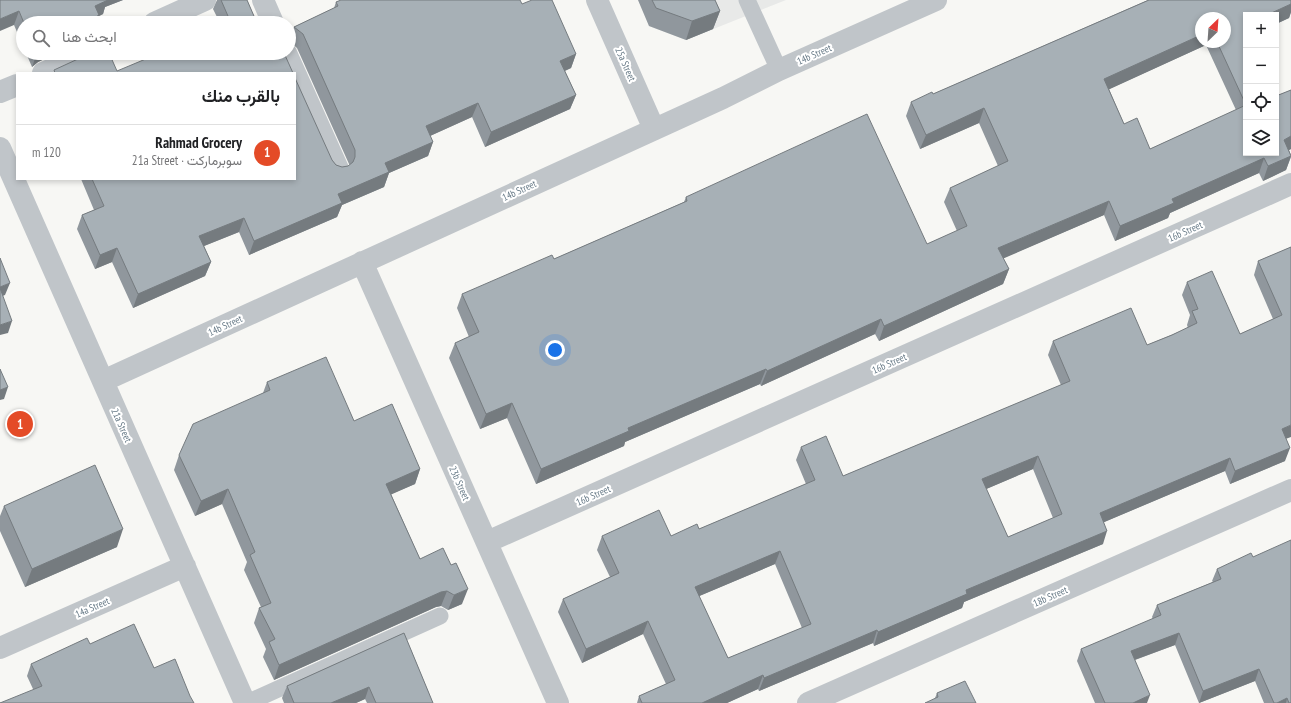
<!DOCTYPE html>
<html lang="ar">
<head>
<meta charset="utf-8">
<style>
  :root { --surface:#fff; --page:#f2f2f2; --text:#202124; --muted:#757577; --line:#e0e0e0; --accent:#e44b27 }
  body { margin:0; font-family:"PT Sans Narrow",Vazirmatn,sans-serif; background:var(--page); color:var(--text); direction:rtl }
  .controls { position:absolute; right:12px; top:12px; display:grid; overflow:hidden; border-radius:0px; box-shadow:0 2px 6px #0003 }
  .controls button { width:36px; height:36px; display:grid; place-items:center; padding:0; border:0; border-bottom:1px solid var(--line); background:var(--surface); color:var(--text); font:20px sans-serif }
  .compass { position:absolute; left:1195px; top:12px; width:36px; height:36px; border-radius:50%; background:var(--surface); box-shadow:0 2px 6px #0003; rotate:25deg }
  .you { position:absolute; left:555px; top:350px; width:14px; height:14px; margin:-10px; border:3px solid #fff; border-radius:50%; background:#1a73e8; box-shadow:0 0 0 6px #1a73e833 }
  .badge { display:grid; place-items:center; width:26px; height:26px; border-radius:50%; background:var(--accent); color:#fff; font-size:13px; font-weight:700 }
  .pin { position:absolute; translate:-50% -50%; border:2px solid #fff; box-shadow:0 1px 4px #0006 }
  .list { margin:0; padding:0; list-style:none }
  h2 { display:flex; justify-content:space-between; align-items:center; height:52px; margin:0; padding:0 16px; font-size:17px }
  h2 small { font-size:13px; font-weight:400; color:var(--muted) }
  .list li { display:grid; grid-template-columns:26px 1fr auto; gap:12px; align-items:center; box-sizing:border-box; height:56px; padding:0 16px; border-top:1px solid var(--line) }
  .list b { display:block; font-size:15px; white-space:nowrap }
  .list p { margin:0; font-size:13px; white-space:nowrap; color:var(--muted) }
  .list em { font-size:13px; font-style:normal; color:var(--muted) }
  .icon { flex:none; width:22px; height:22px; fill:none; stroke:currentColor; stroke-width:2; stroke-linecap:round; stroke-linejoin:round }
  .map { position:relative; flex:none; width:1291px; height:703px; overflow:hidden; direction:ltr }
  .search { position:absolute; background:var(--surface); box-shadow:0 2px 6px #0003; left:16px; top:16px; width:280px; height:44px; display:flex; align-items:center; gap:10px; box-sizing:border-box; padding:0 14px; border-radius:22px; color:var(--muted); font-size:15px }
  .panel { position:absolute; background:var(--surface); box-shadow:0 2px 6px #0003; left:16px; top:72px; width:280px; height:108px; border-radius:0px; direction:rtl }
  .map>svg:first-child { display:block }
</style>
</head>
<body>
<div class="map">
<svg width="1291" height="703" viewBox="0 0 1291 703">
  <rect width="100%" height="100%" fill="#f7f7f4"/>
  <path fill="#e8e9e8" d="M 638,0 L 786,0 L 686,40 L 649,26 Z"/>
  <g fill="none" stroke-linecap="round" stroke-linejoin="round">
    <path stroke="#c0c5c9" stroke-width="17" d="M 747,0 L 779,70
      M 247,703 L 440,616"/>
    <path stroke="#c0c5c9" stroke-width="22" d="M 263,0 L 273,23
      M 597,0 L 654,129
      M 154,23 L 205,0
      M 286,53 L 295,73
      M 43,73 L 87,53
      M 295,73 L 338,169
      M 0,92 L 17,85
      M 0,148 L 245,703
      M 362,262 L 558,703
      M 103,381 L 723,98 L 779,70 L 936,0
      M 487,542 L 1291,184
      M 0,648 L 185,566
      M 808,703 L 1291,490"/>
  </g>
  <path fill="#90979d" fill-rule="evenodd" d="M 0,0 L 123,0 L 105,7 L 103,14 L 99,16 L 96,23 L 23,23 L 23,46 L 14,25 Z
    M 217,0 L 247,0 L 257,23 L 220,23 L 213,9 Z
    M 638,0 L 715,0 L 720,11 L 713,29 L 686,40 L 649,26 Z
    M 1148,0 L 1291,0 L 1291,12 L 1289,18 L 1276,24 L 1276,15 L 1246,15 L 1246,153 L 1276,96 L 1291,90 L 1291,149 L 1289,150 L 1291,155 L 1291,157 L 1286,170 L 1263,181 L 1259,173 L 1170,213 L 1168,218 L 1115,241 L 1104,215 L 1003,258 L 1009,269 L 1003,284 L 879,341 L 875,334 L 761,386 L 760,384 L 625,442 L 624,446 L 536,484 L 507,418 L 480,429 L 449,358 L 455,343 L 469,337 L 457,308 L 462,294 L 554,259 L 684,202 L 686,197 L 927,244 L 957,231 L 944,202 L 950,188 L 998,166 L 979,123 L 920,149 L 906,116 L 911,102 L 933,94 ZM 1201,18 L 1225,42 L 1201,42 ZM 1206,45 L 1236,110 L 1150,149 L 1124,124 L 1109,89 Z
    M 336,2 L 522,4 L 576,54 L 571,68 L 565,71 L 576,95 L 570,109 L 485,147 L 472,117 L 430,136 L 433,142 L 428,156 L 389,173 L 384,187 L 342,205 L 337,217 L 249,255 L 239,232 L 204,246 L 211,262 L 205,276 L 133,308 L 112,262 L 95,269 L 77,229 L 82,215 L 94,210 L 81,179 L 295,179 L 332,160 L 336,165 L 342,167 L 348,166 L 350,165 L 349,164 L 297,48 L 289,41 L 294,27 L 334,8 Z
    M 26,53 L 57,53 L 38,62 L 32,67 Z
    M 1291,247 L 1285,461 L 1230,484 L 1225,471 L 1104,522 L 1103,544 L 964,602 L 962,608 L 874,646 L 873,643 L 759,691 L 758,689 L 727,703 L 637,703 L 639,696 L 666,684 L 643,634 L 582,663 L 558,612 L 563,599 L 610,577 L 597,550 L 602,536 L 671,536 L 699,529 L 806,484 L 796,460 L 801,447 L 843,476 L 1061,385 L 1048,355 L 1053,341 L 1147,345 L 1188,328 L 1187,325 L 1190,315 L 1182,295 L 1187,282 L 1240,334 L 1273,319 L 1254,275 L 1258,261 ZM 1033,469 L 1053,518 L 1008,537 L 986,489 ZM 775,564 L 802,628 L 728,658 L 699,596 Z
    M 267,382 L 354,421 L 420,469 L 415,484 L 391,494 L 420,559 L 462,604 L 448,610 L 441,606 L 436,607 L 274,680 L 263,657 L 266,649 L 254,623 L 259,608 L 261,607 L 244,570 L 247,562 L 222,504 L 195,516 L 174,470 L 179,455 L 263,393 Z
    M 4,506 L 117,547 L 25,587 L 0,531 L 0,516 Z
    M 1217,569 L 1291,703 L 1264,703 L 1255,681 L 1199,703 L 1175,645 L 1135,660 L 1147,703 L 1095,703 L 1077,661 L 1081,649 L 1153,619 L 1152,617 L 1157,605 L 1213,582 L 1212,581 Z
    M 404,633 L 433,703 L 367,703 L 365,699 L 356,703 L 284,703 L 282,698 L 287,686 Z
    M 90,644 L 154,668 L 190,696 L 33,689 L 27,676 L 31,664 Z
    M 937,693 L 976,703 L 935,698 Z"/>
  <path fill="#757b7f" d="M 104,0 L 123,0 L 105,7 L 103,14 L 99,16 L 96,23 L 92,23 L 95,6 Z
    M 1291,4 L 1291,12 L 1289,18 L 1276,24 L 1276,15 L 1267,15 Z
    M 19,11 L 14,25 L 0,31 L 0,19 Z
    M 720,11 L 713,29 L 686,40 L 692,21 Z
    M 1201,35 L 1201,42 L 1208,42 L 1206,45 L 1099,94 L 1104,79 Z
    M 37,53 L 57,53 L 38,62 L 32,67 Z
    M 576,54 L 571,68 L 555,75 L 560,61 Z
    M 576,95 L 570,109 L 485,147 L 491,132 Z
    M 478,103 L 472,117 L 421,140 L 426,126 Z
    M 984,108 L 979,123 L 920,149 L 926,135 Z
    M 1291,136 L 1291,149 L 1279,155 L 1284,140 Z
    M 433,142 L 428,156 L 389,173 L 384,187 L 342,205 L 337,217 L 249,255 L 254,241 L 338,194 L 385,163 Z
    M 1291,156 L 1286,170 L 1263,181 L 1268,166 Z
    M 1264,158 L 1259,173 L 1170,213 L 1168,218 L 1115,241 L 1120,226 L 1172,199 Z
    M 1109,201 L 1104,215 L 993,263 L 998,248 Z
    M 244,218 L 239,232 L 194,250 L 199,236 Z
    M 117,248 L 112,262 L 95,269 L 100,255 Z
    M 211,262 L 205,276 L 133,308 L 138,294 Z
    M 1009,269 L 1003,284 L 879,341 L 884,326 Z
    M 10,283 L 5,295 L 0,297 L 0,287 Z
    M 881,319 L 875,334 L 761,386 L 767,371 Z
    M 12,321 L 8,333 L 0,335 L 0,325 Z
    M 766,369 L 760,384 L 625,442 L 624,446 L 536,484 L 541,469 L 628,428 Z
    M 8,387 L 4,399 L 0,400 L 0,390 Z
    M 512,403 L 507,418 L 480,429 L 486,414 Z
    M 1291,425 L 1291,437 L 1277,442 L 1282,429 Z
    M 1290,448 L 1285,461 L 1230,484 L 1235,471 Z
    M 1038,456 L 1033,469 L 977,493 L 982,479 Z
    M 1230,458 L 1225,471 L 1095,526 L 1100,513 Z
    M 420,469 L 415,484 L 381,499 L 386,484 Z
    M 228,489 L 222,504 L 195,516 L 201,501 Z
    M 123,529 L 117,547 L 25,587 L 32,569 Z
    M 1107,531 L 1103,544 L 964,602 L 962,608 L 874,646 L 878,632 L 966,590 Z
    M 780,551 L 775,564 L 690,600 L 695,587 Z
    M 468,589 L 462,604 L 448,610 L 454,595 Z
    M 447,591 L 441,606 L 436,607 L 274,680 L 279,665 L 441,592 Z
    M 648,621 L 643,634 L 582,663 L 586,649 Z
    M 877,630 L 873,643 L 759,691 L 764,678 Z
    M 1179,633 L 1175,645 L 1126,663 L 1131,651 Z
    M 1259,669 L 1255,681 L 1199,703 L 1203,691 Z
    M 763,675 L 758,689 L 727,703 L 702,703 Z
    M 369,687 L 365,699 L 356,703 L 331,703 Z
    M 1150,695 L 1147,703 L 1133,703 Z
    M 1287,698 L 1286,703 L 1277,703 Z"/>
  <path fill="#a7b0b6" stroke="#757b7f" fill-rule="evenodd" d="M 0,0 L 108,0 L 95,6 L 99,15 L 94,18 L 96,23 L 24,23 L 19,11 L 0,19 Z
    M 221,0 L 247,0 L 257,23 L 231,23 Z
    M 341,0 L 520,0 L 522,4 L 532,0 L 552,0 L 576,54 L 560,61 L 576,95 L 491,132 L 478,103 L 426,126 L 433,142 L 385,163 L 389,172 L 338,194 L 342,203 L 254,241 L 244,218 L 199,236 L 211,262 L 138,294 L 117,248 L 100,255 L 82,215 L 104,206 L 92,179 L 295,179 L 295,78 L 332,160 L 336,165 L 342,167 L 348,166 L 353,162 L 355,157 L 355,150 L 303,34 L 294,27 L 338,6 L 336,2 Z
    M 652,0 L 715,0 L 720,11 L 692,21 L 656,8 Z
    M 1149,0 L 1291,0 L 1291,4 L 1267,15 L 1246,15 L 1246,25 L 1244,25 L 1246,30 L 1246,153 L 1276,153 L 1276,96 L 1291,90 L 1291,136 L 1284,140 L 1291,156 L 1268,166 L 1264,158 L 1172,199 L 1174,203 L 1120,226 L 1109,201 L 998,248 L 1009,269 L 884,326 L 881,319 L 767,371 L 766,369 L 628,428 L 629,431 L 541,469 L 512,403 L 486,414 L 455,343 L 479,332 L 462,294 L 552,255 L 554,259 L 687,201 L 686,197 L 867,114 L 927,244 L 967,226 L 950,188 L 1008,161 L 984,108 L 926,135 L 911,102 L 932,92 L 933,94 ZM 1201,18 L 1225,18 L 1225,42 L 1217,42 L 1246,105 L 1150,149 L 1137,118 L 1124,124 L 1104,79 L 1201,35 Z
    M 91,53 L 109,53 L 117,71 L 160,53 L 284,53 L 293,73 L 55,73 L 54,70 Z
    M 1291,247 L 1291,425 L 1282,429 L 1290,448 L 1235,471 L 1230,458 L 1100,513 L 1107,531 L 966,590 L 967,594 L 878,632 L 877,630 L 764,678 L 763,675 L 702,703 L 642,703 L 639,696 L 675,680 L 648,621 L 586,649 L 563,599 L 619,573 L 602,536 L 659,510 L 671,536 L 697,524 L 699,529 L 815,480 L 801,447 L 826,436 L 843,476 L 1070,381 L 1053,341 L 1131,308 L 1147,345 L 1172,335 L 1197,323 L 1192,311 L 1198,309 L 1187,282 L 1212,271 L 1240,334 L 1282,315 L 1258,261 ZM 1038,456 L 1062,514 L 1008,537 L 982,479 ZM 780,551 L 811,624 L 728,658 L 695,587 Z
    M 0,258 L 10,283 L 0,287 Z
    M 0,288 L 12,321 L 0,325 Z
    M 326,357 L 354,421 L 392,404 L 420,469 L 386,484 L 420,559 L 443,548 L 451,565 L 456,563 L 468,589 L 454,595 L 447,591 L 441,592 L 279,665 L 269,642 L 275,639 L 259,608 L 271,603 L 250,555 L 255,552 L 228,489 L 201,501 L 179,455 L 193,424 L 270,390 L 267,382 Z
    M 0,369 L 8,387 L 0,390 Z
    M 95,465 L 123,529 L 32,569 L 4,506 Z
    M 1291,540 L 1291,703 L 1289,703 L 1287,698 L 1277,703 L 1274,703 L 1259,669 L 1203,691 L 1179,633 L 1131,651 L 1150,695 L 1133,703 L 1105,703 L 1081,649 L 1161,615 L 1157,605 L 1221,579 L 1217,569 L 1251,553 L 1253,557 Z
    M 134,624 L 154,668 L 175,659 L 190,696 L 194,703 L 0,703 L 42,686 L 31,664 L 87,638 L 90,644 Z
    M 404,633 L 433,703 L 376,703 L 369,687 L 331,703 L 294,703 L 287,686 Z
    M 965,681 L 976,703 L 925,703 L 938,697 L 937,693 Z"/>
  <g text-anchor="middle" stroke-width="4" stroke-linejoin="round" paint-order="stroke">
    <g font-size="10" fill="#667986" stroke="#fff">
      <text transform="translate(814 54) rotate(-24)" y="4">14b Street</text>
      <text transform="translate(626 64) rotate(66)" y="4">25a Street</text>
      <text transform="translate(519 190) rotate(-25)" y="4">14b Street</text>
      <text transform="translate(1185 231) rotate(-24)" y="4">16b Street</text>
      <text transform="translate(225 325) rotate(-25)" y="4">14b Street</text>
      <text transform="translate(889 363) rotate(-24)" y="4">16b Street</text>
      <text transform="translate(122 425) rotate(66)" y="4">21a Street</text>
      <text transform="translate(460 483) rotate(66)" y="4">23b Street</text>
      <text transform="translate(593 495) rotate(-24)" y="4">16b Street</text>
      <text transform="translate(1050 596) rotate(-24)" y="4">18b Street</text>
      <text transform="translate(92 607) rotate(-24)" y="4">14a Street</text>
    </g>
  </g>
</svg>
<div class="controls">
<button>+</button>
<button>−</button>
<button><svg class="icon" aria-label="locate" viewBox="0 0 24 24"><circle cx="12" cy="12" r="6"/><path d="M12 2v4M12 18v4M2 12h4M18 12h4"/></svg></button>
<button><svg class="icon" aria-label="layers" viewBox="0 0 24 24"><path d="M12 4l9 5-9 5-9-5zM3 14l9 5 9-5"/></svg></button>
</div>
<svg class="compass" viewBox="-18 -18 36 36"><path d="M0-13l5 13h-10z" fill="#e53935"/><path d="M0 13l5-13h-10z" fill="#757577"/></svg>
<div class="you"></div>
<div class="pin badge" style="left:20px;top:424px">1</div>
<div class="search"><svg class="icon" aria-label="search" viewBox="0 0 24 24"><circle cx="10" cy="10" r="6"/><path d="M15 15l6 6"/></svg>ابحث هنا</div>
<section class="panel">
<h2>بالقرب منك<small></small></h2>
<ul class="list">
<li><span class="badge">1</span><div><b>Rahmad Grocery</b><p>سوبرماركت · 21a Street</p></div><em>120 m</em></li>
</ul>
</section>
</div>
</body>
</html>
